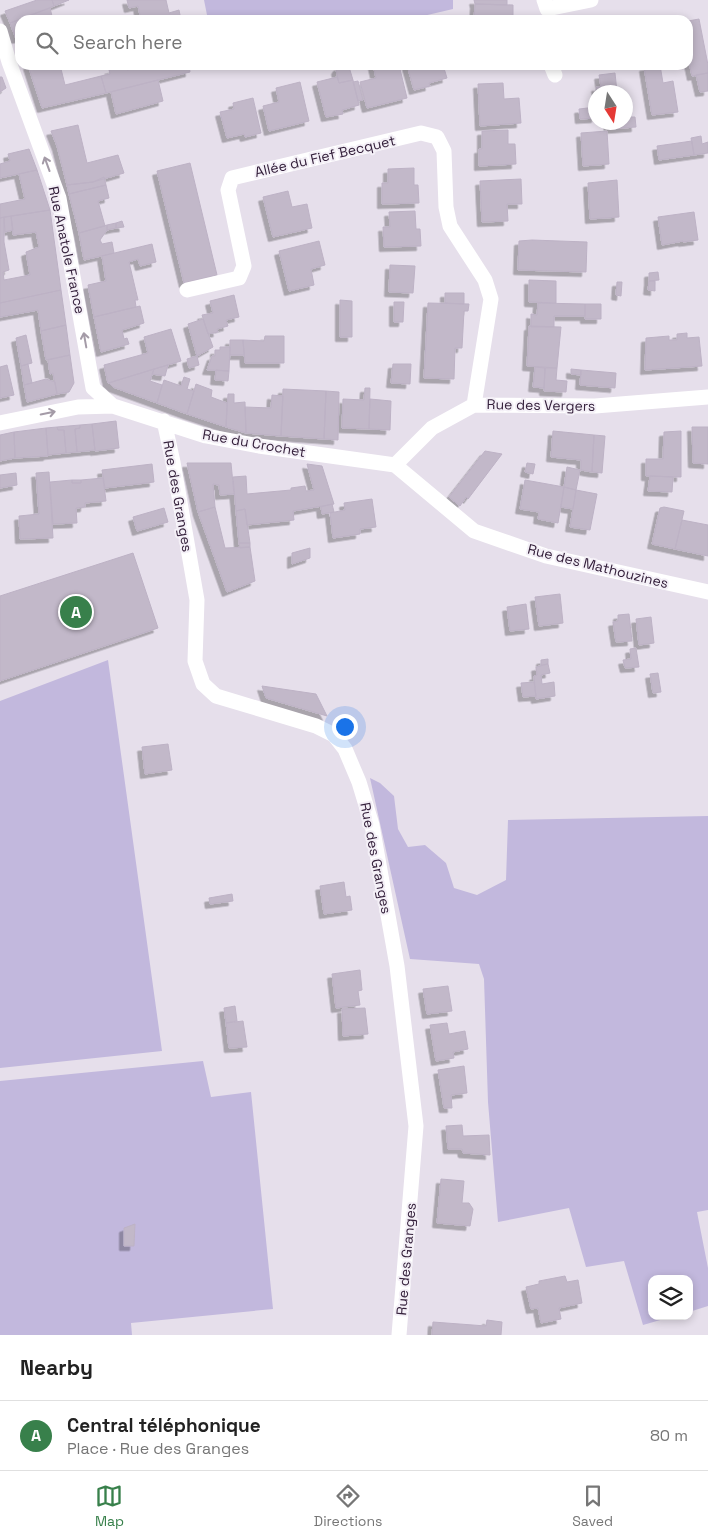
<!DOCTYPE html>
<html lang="en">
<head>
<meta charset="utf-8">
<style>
  :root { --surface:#fff; --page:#f2f2f2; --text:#222; --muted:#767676; --line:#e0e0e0; --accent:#38804b }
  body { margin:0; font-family:"Space Grotesk",sans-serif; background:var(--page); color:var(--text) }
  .controls { position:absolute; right:15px; bottom:15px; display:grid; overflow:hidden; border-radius:10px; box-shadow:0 2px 8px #0003 }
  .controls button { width:45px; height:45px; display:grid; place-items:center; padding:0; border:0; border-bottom:1px solid var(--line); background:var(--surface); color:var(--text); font:25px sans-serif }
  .compass { position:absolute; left:588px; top:85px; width:45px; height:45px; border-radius:50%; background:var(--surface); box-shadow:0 2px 8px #0003; rotate:168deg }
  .you { position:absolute; left:344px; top:726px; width:18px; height:18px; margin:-12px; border:4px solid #fff; border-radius:50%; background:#1a73e8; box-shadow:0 0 0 8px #1a73e833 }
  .badge { display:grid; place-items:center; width:32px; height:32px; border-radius:50%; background:var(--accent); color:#fff; font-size:16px; font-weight:700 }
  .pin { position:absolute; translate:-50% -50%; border:2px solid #fff; box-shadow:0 1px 5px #0006 }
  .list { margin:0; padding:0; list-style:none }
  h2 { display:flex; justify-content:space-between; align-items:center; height:65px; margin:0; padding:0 20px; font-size:21px }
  h2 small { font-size:16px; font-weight:400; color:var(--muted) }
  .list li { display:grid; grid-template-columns:32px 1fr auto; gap:15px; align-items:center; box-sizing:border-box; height:70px; padding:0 20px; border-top:1px solid var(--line) }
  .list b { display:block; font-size:19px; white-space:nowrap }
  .list p { margin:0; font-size:16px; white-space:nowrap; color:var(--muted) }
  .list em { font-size:16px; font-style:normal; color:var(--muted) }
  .icon { flex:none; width:28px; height:28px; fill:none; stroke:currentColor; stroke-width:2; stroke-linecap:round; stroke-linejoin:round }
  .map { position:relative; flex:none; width:708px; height:1335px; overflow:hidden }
  .search { position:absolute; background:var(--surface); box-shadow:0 2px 8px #0003; left:15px; right:15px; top:15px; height:55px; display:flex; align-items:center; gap:12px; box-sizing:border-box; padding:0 18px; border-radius:15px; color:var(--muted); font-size:19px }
  .sheet { height:135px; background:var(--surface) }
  nav { display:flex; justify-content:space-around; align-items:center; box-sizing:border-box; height:70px; border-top:1px solid var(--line); background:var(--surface); font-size:14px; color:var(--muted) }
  nav a { display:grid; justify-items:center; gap:2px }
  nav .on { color:var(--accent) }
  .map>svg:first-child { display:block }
</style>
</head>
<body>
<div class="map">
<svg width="708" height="1335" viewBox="0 0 708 1335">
  <defs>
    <filter id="shadow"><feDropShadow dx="-4.5" dy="4.5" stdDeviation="0" flood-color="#0004"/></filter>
  </defs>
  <rect width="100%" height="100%" fill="#e6dfeb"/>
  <path fill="#c2b8dd" d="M 204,0 L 453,0 L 453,9 L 406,20 L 208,20 Z
    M 108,660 L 162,1051 L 0,1068 L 0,701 Z
    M 370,778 L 380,783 L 394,796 L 398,829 L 408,847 L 425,845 L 446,863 L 454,888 L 477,895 L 506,880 L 508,820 L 708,816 L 708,1210 L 697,1212 L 708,1268 L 708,1306 L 689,1312 L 689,1279 L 652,1279 L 652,1316 L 674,1316 L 643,1325 L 624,1261 L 586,1267 L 569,1208 L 498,1222 L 488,1102 L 484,979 L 479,964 L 410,959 Z
    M 203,1061 L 211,1097 L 251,1092 L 273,1309 L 131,1323 L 132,1335 L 0,1335 L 0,1081 Z"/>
  <path fill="#c2b8c9" stroke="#bdb2c5" filter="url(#shadow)" d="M 37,0 L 52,0 L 54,6 L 10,23 L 5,11 Z
    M 52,0 L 69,0 L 54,6 Z
    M 127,0 L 166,0 L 169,13 L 179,10 L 181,20 L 141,20 L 138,6 L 129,8 Z
    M 474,0 L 507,0 L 507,5 L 475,4 Z
    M 475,4 L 513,5 L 513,15 L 508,16 L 508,20 L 474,20 Z
    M 50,8 L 53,20 L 20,20 L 20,38 L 16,39 L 10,23 Z
    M 699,19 L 708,65 L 708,73 L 692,76 L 688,57 L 688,41 L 690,41 L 688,21 Z
    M 28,65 L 60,65 L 65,85 L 101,76 L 106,93 L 42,108 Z
    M 144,65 L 189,65 L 190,72 L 106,93 L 101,76 L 110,74 L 109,70 L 126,66 L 127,70 Z
    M 345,65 L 349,67 L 353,80 L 339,83 L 336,70 L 338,67 Z
    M 373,65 L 399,65 L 407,98 L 367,108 L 360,82 L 376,78 Z
    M 407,65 L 443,65 L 447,78 L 429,83 L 430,86 L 414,90 Z
    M 660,65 L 663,83 L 673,81 L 678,112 L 652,115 L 644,67 Z
    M 615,73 L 617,92 L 597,92 L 596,87 L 601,87 L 599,75 Z
    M 708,73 L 708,91 L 700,92 L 696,75 Z
    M 0,77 L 2,77 L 6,88 L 0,92 Z
    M 337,77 L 339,83 L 353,80 L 359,105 L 342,110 L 343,114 L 326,117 L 317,82 Z
    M 158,80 L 163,101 L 116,114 L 111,92 Z
    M 358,81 L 363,100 L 358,101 L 353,82 Z
    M 300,82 L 309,121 L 269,131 L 263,106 L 279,102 L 276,88 Z
    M 503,83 L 504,99 L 519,98 L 521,123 L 480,126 L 478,84 Z
    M 626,95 L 627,95 L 629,117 L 627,117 Z
    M 253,98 L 261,133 L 245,137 L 244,134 L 227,138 L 220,112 L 234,109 L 233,103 Z
    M 596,107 L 596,118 L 580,119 L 579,109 Z
    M 626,117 L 635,117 L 636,127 L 609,129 L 608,122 L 626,122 Z
    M 78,125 L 87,163 L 118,155 L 124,173 L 93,182 L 67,185 L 57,146 L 51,131 Z
    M 508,130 L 508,144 L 515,144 L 516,164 L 479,166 L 479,149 L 482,149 L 482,131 Z
    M 607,131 L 609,164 L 583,166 L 581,133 Z
    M 701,136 L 702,144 L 708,142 L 708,153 L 694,155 L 691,138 Z
    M 692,141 L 694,155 L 659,160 L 657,146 Z
    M 29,149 L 37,170 L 0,178 L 0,164 L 10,161 L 8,154 Z
    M 190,163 L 217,275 L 184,283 L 157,171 Z
    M 414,168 L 414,185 L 418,185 L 419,203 L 382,204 L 382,183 L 388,183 L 388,169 Z
    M 37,170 L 50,210 L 0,218 L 0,204 L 25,199 L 19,174 Z
    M 104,177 L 106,185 L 69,194 L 67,185 L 93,182 Z
    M 521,179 L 522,204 L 507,204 L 508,221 L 482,222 L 480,181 Z
    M 617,180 L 619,217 L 590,219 L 588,183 Z
    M 106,185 L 109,198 L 98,201 L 105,226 L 79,233 L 69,194 Z
    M 288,191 L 292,207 L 307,204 L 312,228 L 273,237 L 263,197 Z
    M 50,210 L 61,290 L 0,303 L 0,218 L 4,217 L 4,242 L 9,270 L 3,272 L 4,280 L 30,275 L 26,252 L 39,247 L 36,232 L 13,235 L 11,216 Z
    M 415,211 L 416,229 L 420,229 L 421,246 L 384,247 L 383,227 L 390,227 L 389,212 Z
    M 694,212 L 698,240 L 683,242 L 683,241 L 662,245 L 658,217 Z
    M 11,216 L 13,230 L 5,232 L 4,217 Z
    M 122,221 L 124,227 L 116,228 L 116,223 Z
    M 116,223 L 116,228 L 107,230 L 107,225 Z
    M 107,225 L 107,230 L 100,240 L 102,244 L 112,242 L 114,253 L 84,260 L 79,233 Z
    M 532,240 L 587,242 L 586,272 L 518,270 L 519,241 Z
    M 319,241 L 325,265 L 311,269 L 314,285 L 289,291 L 279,251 Z
    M 152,244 L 156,262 L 140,266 L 138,259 L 129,262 L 138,300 L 135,300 L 136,307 L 94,317 L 88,285 L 106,281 L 102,256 Z
    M 390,265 L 415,266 L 413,293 L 389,292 Z
    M 658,272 L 659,280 L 649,281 L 649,273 Z
    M 529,280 L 556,281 L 556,303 L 529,302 Z
    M 649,281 L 655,281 L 655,291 L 648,290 Z
    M 617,282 L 622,282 L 621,296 L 616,295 Z
    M 61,290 L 66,325 L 41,331 L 38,310 L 0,317 L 0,303 Z
    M 445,293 L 464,293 L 464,304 L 445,303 Z
    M 234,295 L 239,317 L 226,320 L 228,326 L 217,329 L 218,332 L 208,334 L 202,315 L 213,313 L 210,301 Z
    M 340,300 L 352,301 L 352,337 L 340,337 Z
    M 394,302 L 404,302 L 403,322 L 394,322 Z
    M 428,303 L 469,304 L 468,311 L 464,311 L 462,348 L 455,348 L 454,379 L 424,378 Z
    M 538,303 L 585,304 L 585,316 L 554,316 L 554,327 L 531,327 L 531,314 L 537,315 Z
    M 585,304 L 601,304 L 601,319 L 585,319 Z
    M 140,306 L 144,323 L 122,330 L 124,339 L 127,338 L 129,344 L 101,352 L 94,317 Z
    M 203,319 L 213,347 L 197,356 L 188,324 Z
    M 66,325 L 70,355 L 46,360 L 41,331 Z
    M 529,326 L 561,327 L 557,368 L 527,366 Z
    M 171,329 L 181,361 L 108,383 L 104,365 L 148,353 L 144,337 Z
    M 687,333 L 687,338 L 699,337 L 702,366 L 645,370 L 646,338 L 669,336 L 669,340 L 677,340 L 677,334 Z
    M 26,335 L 32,363 L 21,366 L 16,338 Z
    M 265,336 L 284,336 L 284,363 L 245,363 L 243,340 L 264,341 Z
    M 230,340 L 243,340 L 244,355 L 230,355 Z
    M 220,347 L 230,347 L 229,371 L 207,370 L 212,356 L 215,356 L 215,350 L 220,350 Z
    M 70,355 L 74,383 L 69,392 L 57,394 L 53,373 L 50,374 L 48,360 Z
    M 197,356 L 199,365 L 189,368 L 187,359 Z
    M 28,364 L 32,383 L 24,385 L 21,366 Z
    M 393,364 L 411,364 L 410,384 L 391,383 Z
    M 7,365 L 14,395 L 0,398 L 0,367 Z
    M 168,365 L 165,376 L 152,374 L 154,369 Z
    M 535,367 L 545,368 L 544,388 L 533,387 Z
    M 545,368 L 557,368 L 556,380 L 567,381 L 566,392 L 544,391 Z
    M 154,369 L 150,381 L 162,385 L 157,403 L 113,387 L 109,383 Z
    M 571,369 L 581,370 L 581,375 L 571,374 Z
    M 216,370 L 229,371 L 228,381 L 215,380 Z
    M 581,370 L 616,373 L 615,388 L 580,385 Z
    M 184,377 L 190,379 L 187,389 L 194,391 L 187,414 L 157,403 L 164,380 L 181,386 Z
    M 46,379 L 55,382 L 57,394 L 27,402 L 24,385 Z
    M 196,384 L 212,390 L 211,397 L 227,403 L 226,427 L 187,414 Z
    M 365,388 L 370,388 L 369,429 L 342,428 L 343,399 L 364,400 Z
    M 283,389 L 326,391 L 324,439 L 281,436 Z
    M 326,391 L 339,392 L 338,440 L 324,439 Z
    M 228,394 L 234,394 L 234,403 L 245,402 L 246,433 L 226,427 Z
    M 272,395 L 283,396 L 281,436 L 246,433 L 245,407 L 271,408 Z
    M 370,399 L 391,401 L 390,430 L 369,429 Z
    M 116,421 L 119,448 L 95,451 L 92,424 Z
    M 92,424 L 95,450 L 77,452 L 75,429 L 80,428 L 80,425 Z
    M 80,425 L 80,428 L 75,429 L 77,452 L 66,453 L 64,430 L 58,430 L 57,427 Z
    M 57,427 L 58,430 L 64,430 L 66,453 L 48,455 L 46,428 Z
    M 692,427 L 708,427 L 708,464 L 693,463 Z
    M 46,428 L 48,456 L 15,458 L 14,432 Z
    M 553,431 L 594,435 L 592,472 L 581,470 L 581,460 L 551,457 Z
    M 681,431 L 681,477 L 646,476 L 646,459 L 663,459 L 664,432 Z
    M 14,432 L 15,458 L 0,461 L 0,435 Z
    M 594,435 L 605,436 L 602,473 L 592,472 Z
    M 485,451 L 502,454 L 468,499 L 466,497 L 460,506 L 449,497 Z
    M 187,463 L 231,463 L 234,494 L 220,495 L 219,485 L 213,484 L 215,507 L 198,512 Z
    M 527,463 L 535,464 L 533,474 L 525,472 Z
    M 152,464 L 154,482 L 105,488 L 102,470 Z
    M 307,464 L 322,466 L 334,504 L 293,511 L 294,520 L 247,525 L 245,509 L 236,511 L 233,477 L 246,476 L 247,494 L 291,490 L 291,488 L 305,486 L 306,491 L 314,490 Z
    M 567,467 L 580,470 L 576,490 L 564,487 Z
    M 49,472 L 53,538 L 20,539 L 19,516 L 39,514 L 36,473 Z
    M 16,473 L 17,485 L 0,488 L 0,475 Z
    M 650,476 L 673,477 L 672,492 L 648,491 Z
    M 103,478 L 106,501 L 85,503 L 85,507 L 76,508 L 77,523 L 53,524 L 50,482 L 72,480 L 72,483 L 81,483 L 81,480 Z
    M 72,480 L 81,480 L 81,483 L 72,483 Z
    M 525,480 L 564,487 L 558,523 L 538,519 L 539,512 L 520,509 Z
    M 564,487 L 576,490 L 573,509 L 561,507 Z
    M 576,490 L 597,494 L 590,530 L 570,527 Z
    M 372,499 L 376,527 L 360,529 L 360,534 L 333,538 L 330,513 L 345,510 L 344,503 Z
    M 332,504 L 334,512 L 322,514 L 321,507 Z
    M 215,507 L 225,548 L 250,547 L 255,581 L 227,592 L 198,512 Z
    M 664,507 L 684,511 L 675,549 L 652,544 L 660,508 Z
    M 164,508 L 168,522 L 137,531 L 133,517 Z
    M 245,509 L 250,543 L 239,543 L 236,511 Z
    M 682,520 L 708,525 L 708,556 L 675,549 Z
    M 239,543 L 250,543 L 250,547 L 240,548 Z
    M 310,548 L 310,558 L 292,564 L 292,553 Z
    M 133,553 L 158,628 L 0,681 L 0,596 Z
    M 560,594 L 563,623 L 539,626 L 535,597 Z
    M 526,604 L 529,629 L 510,631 L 507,607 Z
    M 629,614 L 632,641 L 616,642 L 613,622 L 618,621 L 618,615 Z
    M 651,617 L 654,643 L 639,645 L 636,619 Z
    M 636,648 L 639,667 L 625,668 L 623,660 L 631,659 L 630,649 Z
    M 548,659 L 548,664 L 541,665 L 541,660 Z
    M 548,664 L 550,673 L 541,675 L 542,684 L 554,682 L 555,696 L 536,699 L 534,676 L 537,675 L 536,667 Z
    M 658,673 L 661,692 L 653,693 L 650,674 Z
    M 534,682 L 536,696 L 523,697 L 521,683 Z
    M 262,686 L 316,694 L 327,716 L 266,698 Z
    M 168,744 L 172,770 L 145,774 L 142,747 Z
    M 344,882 L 346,897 L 350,896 L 352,910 L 324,914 L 320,886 Z
    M 232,894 L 233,901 L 210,904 L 209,898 Z
    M 360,970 L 362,990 L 358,991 L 360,1005 L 336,1008 L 332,974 Z
    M 448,986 L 452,1011 L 427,1014 L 423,989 Z
    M 235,1006 L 237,1021 L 226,1023 L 224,1008 Z
    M 365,1008 L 368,1034 L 343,1036 L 342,1009 Z
    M 243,1021 L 247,1047 L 229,1048 L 226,1023 Z
    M 447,1023 L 449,1034 L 465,1031 L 468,1049 L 453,1052 L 454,1058 L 436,1061 L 430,1025 Z
    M 464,1066 L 467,1093 L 451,1095 L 452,1108 L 444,1108 L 438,1070 Z
    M 462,1125 L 463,1136 L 489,1135 L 490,1155 L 463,1153 L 462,1149 L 448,1149 L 446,1126 Z
    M 441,1179 L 464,1181 L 462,1203 L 469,1203 L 473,1209 L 470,1226 L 437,1223 Z
    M 135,1224 L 134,1246 L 124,1246 L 124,1228 Z
    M 565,1276 L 567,1282 L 578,1280 L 582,1303 L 559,1308 L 561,1319 L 541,1323 L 538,1308 L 531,1309 L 526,1287 L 539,1284 L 539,1281 Z
    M 487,1320 L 502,1322 L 501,1335 L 432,1335 L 433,1322 L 486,1326 Z"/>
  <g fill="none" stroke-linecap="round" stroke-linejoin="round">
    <path stroke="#fff" stroke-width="15" d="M 544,0 L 547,9 L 591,0
      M 0,31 L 9,62 L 59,198 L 93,388
      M 551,65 L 555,75
      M 187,290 L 239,278 L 244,266 L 228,190 L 232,178 L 421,133 L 437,137 L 444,151 L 446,207 L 450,226 L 485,280 L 491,299 L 474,405
      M 93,388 L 113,406 L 206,436 L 259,446 L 395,465
      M 164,421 L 173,462 L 197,600 L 195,661 L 203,684 L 216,696 L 316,726 L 334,735 L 345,749 L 359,782 L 372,825 L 397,966 L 416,1126 L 399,1335
      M 0,423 L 78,407 L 113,406
      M 395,465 L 474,531 L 546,556 L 708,592
      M 395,465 L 432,428 L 474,405 L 595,406 L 708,397"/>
  </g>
  <defs><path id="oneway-shaft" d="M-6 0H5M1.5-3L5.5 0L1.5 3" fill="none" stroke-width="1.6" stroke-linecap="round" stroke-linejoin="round" transform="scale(1.25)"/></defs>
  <g stroke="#a49ba7">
    <use href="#oneway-shaft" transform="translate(47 164) rotate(-110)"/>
    <use href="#oneway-shaft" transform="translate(85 340) rotate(-100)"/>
    <use href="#oneway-shaft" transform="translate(48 413) rotate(-12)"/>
  </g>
  <g text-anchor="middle" stroke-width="4" stroke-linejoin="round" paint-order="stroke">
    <g font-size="14" fill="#34203b" stroke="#f4f0f7">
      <text transform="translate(325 156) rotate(-13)" y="5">Allée du Fief Becquet</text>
      <text transform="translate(67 250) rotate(78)" y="5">Rue Anatole France</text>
      <text transform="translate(541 405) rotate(1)" y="5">Rue des Vergers</text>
      <text transform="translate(254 443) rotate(10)" y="5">Rue du Crochet</text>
      <text transform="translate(178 496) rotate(80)" y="5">Rue des Granges</text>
      <text transform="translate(598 566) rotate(14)" y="5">Rue des Mathouzines</text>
      <text transform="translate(376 858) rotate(79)" y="5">Rue des Granges</text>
      <text transform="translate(406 1259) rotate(-85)" y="5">Rue des Granges</text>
    </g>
  </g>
</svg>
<div class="controls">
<button><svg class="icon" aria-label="layers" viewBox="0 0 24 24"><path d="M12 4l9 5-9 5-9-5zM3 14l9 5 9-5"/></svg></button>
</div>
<svg class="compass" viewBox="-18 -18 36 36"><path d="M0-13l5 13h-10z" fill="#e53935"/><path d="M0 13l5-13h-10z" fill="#767676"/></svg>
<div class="you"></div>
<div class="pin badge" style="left:76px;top:612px">A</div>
<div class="search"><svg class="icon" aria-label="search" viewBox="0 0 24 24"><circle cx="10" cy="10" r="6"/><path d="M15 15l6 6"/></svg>Search here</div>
</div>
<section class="sheet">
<h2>Nearby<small></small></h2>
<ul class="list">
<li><span class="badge">A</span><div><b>Central téléphonique</b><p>Place · Rue des Granges</p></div><em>80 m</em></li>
</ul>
</section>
<nav>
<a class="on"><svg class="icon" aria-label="map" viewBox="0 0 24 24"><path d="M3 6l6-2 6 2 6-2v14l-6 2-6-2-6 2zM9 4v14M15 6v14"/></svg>Map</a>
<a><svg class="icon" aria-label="directions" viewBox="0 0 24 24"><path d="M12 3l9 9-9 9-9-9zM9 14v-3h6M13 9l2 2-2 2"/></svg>Directions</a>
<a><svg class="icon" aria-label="saved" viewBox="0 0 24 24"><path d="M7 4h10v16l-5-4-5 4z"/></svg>Saved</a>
</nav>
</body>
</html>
